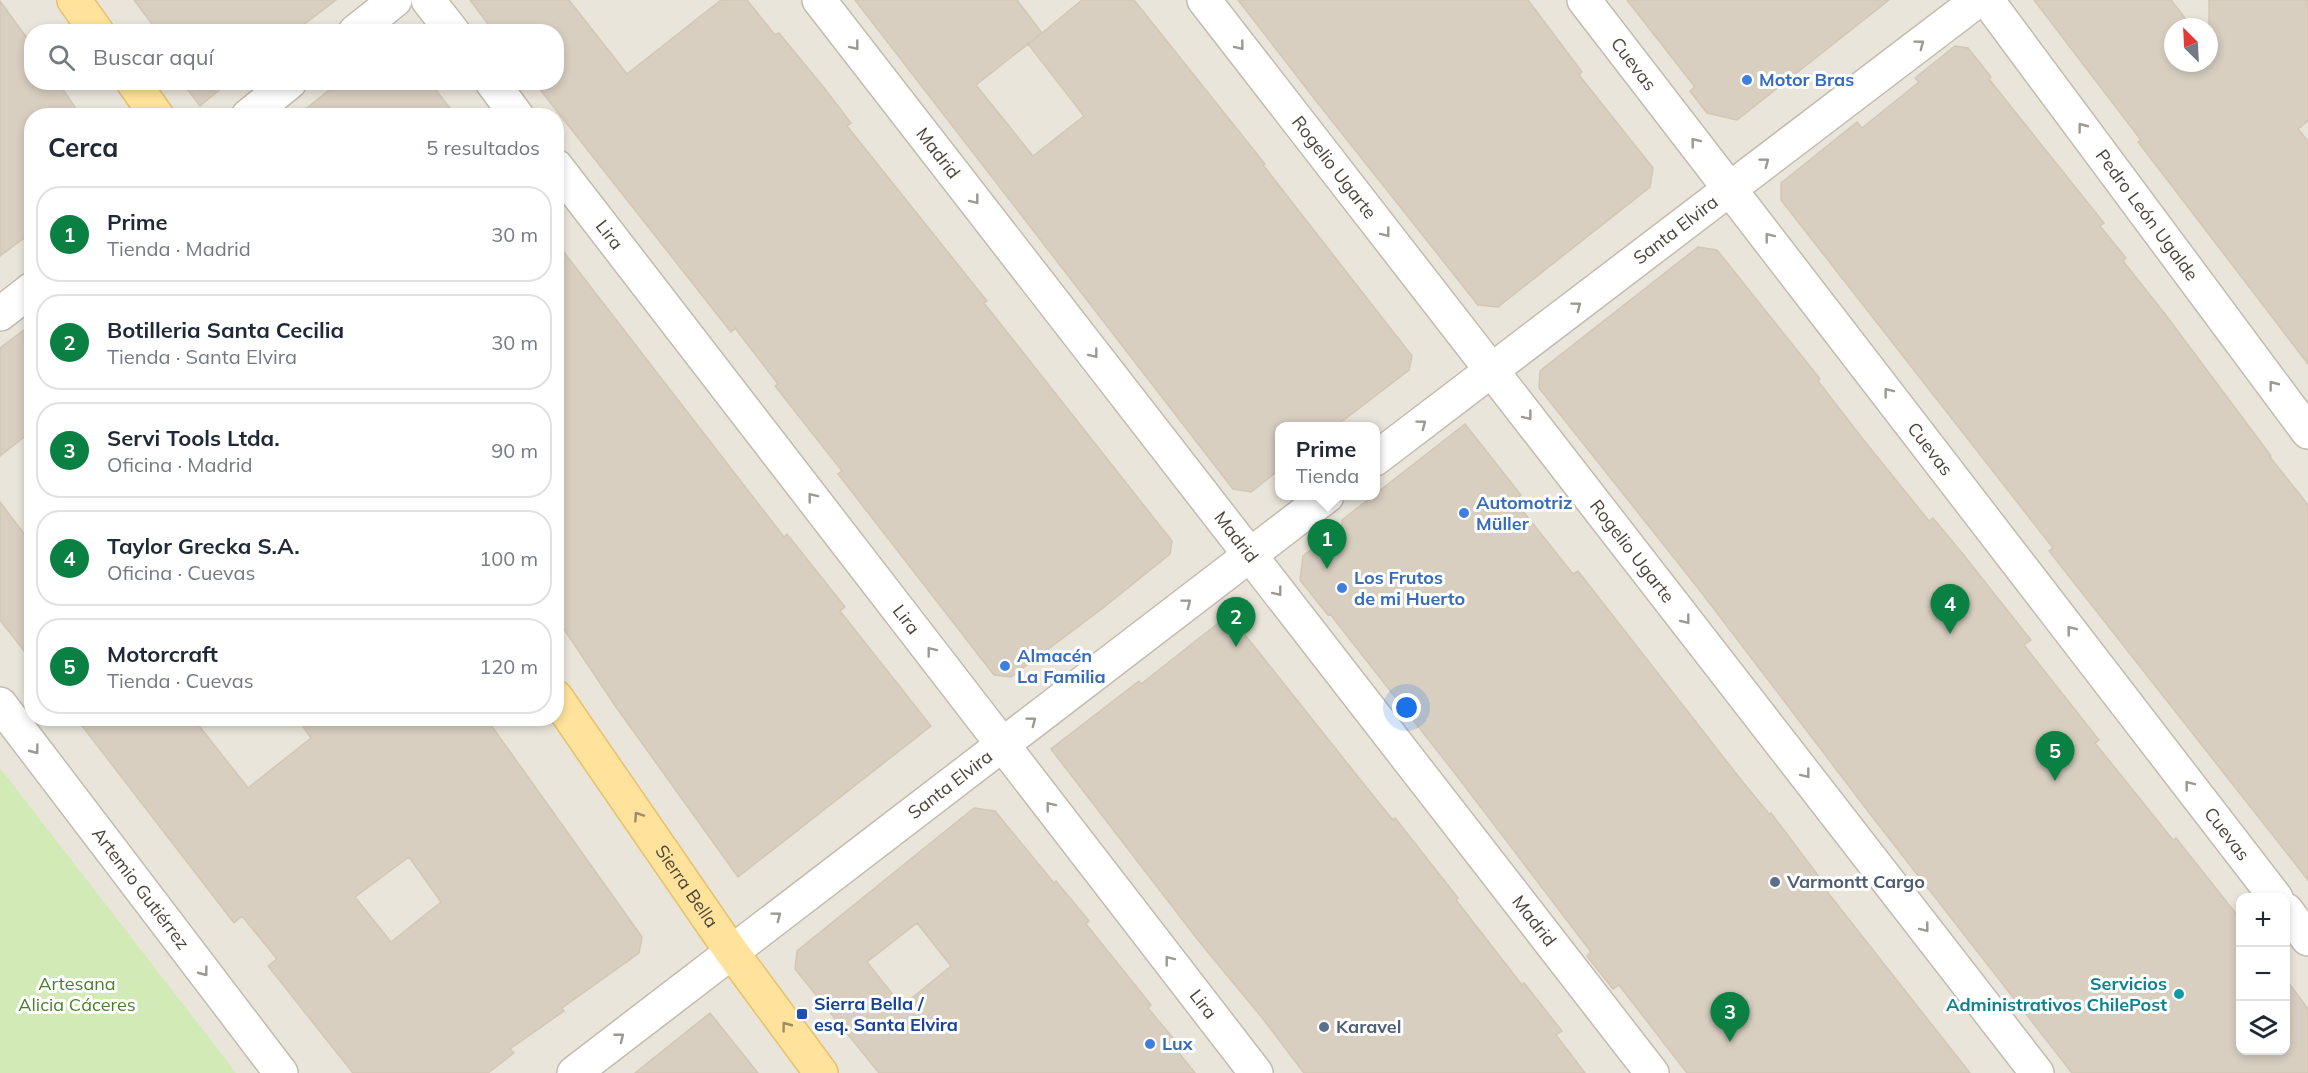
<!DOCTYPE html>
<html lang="es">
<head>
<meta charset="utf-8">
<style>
  :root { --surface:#fff; --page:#f6f6f7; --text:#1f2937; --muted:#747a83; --line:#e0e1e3; --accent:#0b8043 }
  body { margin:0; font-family:Mulish,sans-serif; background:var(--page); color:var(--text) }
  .controls { position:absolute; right:18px; bottom:18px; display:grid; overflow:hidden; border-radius:12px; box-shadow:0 3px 9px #0003 }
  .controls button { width:54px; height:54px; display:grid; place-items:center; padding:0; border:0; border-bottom:2px solid var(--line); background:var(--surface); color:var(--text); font:30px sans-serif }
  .compass { position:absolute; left:2164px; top:18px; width:54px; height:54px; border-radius:50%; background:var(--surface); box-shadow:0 3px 9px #0003; rotate:336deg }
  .you { position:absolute; left:1407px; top:708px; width:21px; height:21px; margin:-15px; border:4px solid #fff; border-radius:50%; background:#1a73e8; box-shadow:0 0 0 9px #1a73e833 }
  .badge { display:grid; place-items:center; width:39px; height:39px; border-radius:50%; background:var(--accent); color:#fff; font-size:20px; font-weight:700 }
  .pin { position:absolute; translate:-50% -50px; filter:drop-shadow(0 2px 3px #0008) }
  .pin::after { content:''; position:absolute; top:32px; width:21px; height:18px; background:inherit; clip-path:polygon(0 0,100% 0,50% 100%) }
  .popup { position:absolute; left:1275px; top:422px; width:105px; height:78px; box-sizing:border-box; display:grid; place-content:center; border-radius:12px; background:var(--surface); filter:drop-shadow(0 2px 4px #0005); font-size:20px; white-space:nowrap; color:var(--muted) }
  .popup b { font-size:22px; color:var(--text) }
  .popup::after { content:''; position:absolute; left:50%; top:100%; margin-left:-12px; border:12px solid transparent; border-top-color:var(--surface) }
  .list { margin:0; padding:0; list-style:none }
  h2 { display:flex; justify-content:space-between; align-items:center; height:78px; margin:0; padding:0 24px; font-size:26px }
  h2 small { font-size:20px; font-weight:400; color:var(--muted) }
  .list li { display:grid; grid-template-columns:39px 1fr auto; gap:18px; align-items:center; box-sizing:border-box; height:96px; margin:0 12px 12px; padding:0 12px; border:2px solid var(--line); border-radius:24px }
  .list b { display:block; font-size:22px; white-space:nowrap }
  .list p { margin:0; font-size:20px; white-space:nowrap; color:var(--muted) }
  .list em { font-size:20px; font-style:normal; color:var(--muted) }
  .icon { flex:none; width:33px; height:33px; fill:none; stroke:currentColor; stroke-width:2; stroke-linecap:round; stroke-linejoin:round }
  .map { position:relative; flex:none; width:2308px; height:1073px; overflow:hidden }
  .search { position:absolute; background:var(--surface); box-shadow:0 3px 9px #0003; left:24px; top:24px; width:540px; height:66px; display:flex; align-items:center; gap:15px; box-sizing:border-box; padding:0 21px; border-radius:24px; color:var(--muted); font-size:22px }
  .panel { position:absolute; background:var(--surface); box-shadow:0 3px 9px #0003; left:24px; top:108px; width:540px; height:618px; border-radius:24px }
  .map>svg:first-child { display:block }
</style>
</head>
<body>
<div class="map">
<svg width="2308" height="1073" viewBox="0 0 2308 1073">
  <rect width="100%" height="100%" fill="#f6f3ec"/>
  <path fill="#eae5da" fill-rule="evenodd" d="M 0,0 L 2308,0 L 2308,1073 L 0,1073 ZM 2173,27 L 2209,27 L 2209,63 L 2173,63 ZM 32,32 L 556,32 L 556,82 L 32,82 ZM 32,116 L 556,116 L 556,718 L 32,718 ZM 1279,426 L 1375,426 L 1375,496 L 1279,496 ZM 2240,898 L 2286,898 L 2286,1050 L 2240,1050 Z"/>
  <path fill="#d2eab5" d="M 0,768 L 220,1052 L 236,1073 L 0,1073 Z"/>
  <path fill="#d8cfc1" stroke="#d3c7b4" stroke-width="1.5" fill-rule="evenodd" d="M 134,0 L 336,0 L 294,32 L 158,32 Z
    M 470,0 L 569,0 L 627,74 L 721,0 L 747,0 L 775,35 L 779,33 L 825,89 L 851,123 L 847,126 L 987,301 L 984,303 L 1172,541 L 1170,554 L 1103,608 L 1011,677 L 994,675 L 838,474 L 842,471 L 775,386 L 778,384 L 735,328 L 731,332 L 538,87 L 543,82 L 556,82 L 556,32 L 494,32 Z
    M 855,0 L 1017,0 L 1042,33 L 1082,0 L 1134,0 L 1265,164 L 1263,165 L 1412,356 L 1409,370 L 1336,426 L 1279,426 L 1279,470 L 1251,492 L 1233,489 ZM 1042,33 L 1028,44 L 1084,116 L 1033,156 L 976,85 Z
    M 1238,0 L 1528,0 L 1582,72 L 1579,75 L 1653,168 L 1650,187 L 1498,307 L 1478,305 L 1317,102 Z
    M 1627,0 L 1889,0 L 1737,120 L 1707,113 L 1690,91 L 1695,87 Z
    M 2034,0 L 2171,0 L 2192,27 L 2173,27 L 2173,63 L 2209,63 L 2209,0 L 2308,0 L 2308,121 L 2298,129 L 2308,141 L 2308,364 L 2175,190 L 2138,142 L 2141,140 Z
    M 0,1 L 32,45 L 32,82 L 58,82 L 81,116 L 32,116 L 32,232 L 0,256 Z
    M 1955,46 L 1968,48 L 1991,77 L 1989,79 L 2104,223 L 2100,226 L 2126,258 L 2123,261 L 2165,314 L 2271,456 L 2270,457 L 2308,505 L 2308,880 L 2049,551 L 2053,548 L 1781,200 L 1781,183 L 1857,122 L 1862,128 L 1919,82 L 1915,78 Z
    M 182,82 L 229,82 L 200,106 Z
    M 339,82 L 430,82 L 456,116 L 297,116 Z
    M 556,242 L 784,537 L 787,534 L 845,607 L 840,611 L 931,726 L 738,877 L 616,707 L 556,617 Z
    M 1698,247 L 1717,250 L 1820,379 L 1818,381 L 1862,438 L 1929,521 L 1933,518 L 1962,553 L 2031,640 L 2024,645 L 2099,740 L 2095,743 L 2173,840 L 2176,838 L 2241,920 L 2241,1050 L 2286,1050 L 2286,979 L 2308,1009 L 2308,1073 L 2072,1073 L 1874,819 L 1698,588 L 1539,388 L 1540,371 Z
    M 32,324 L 32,431 L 0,456 L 0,348 Z
    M 1465,424 L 1521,495 L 1514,500 L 1573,574 L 1578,571 L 1742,781 L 1770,815 L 1771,813 L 1823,882 L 1821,884 L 1970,1073 L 1687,1073 L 1619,985 L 1613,989 L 1587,956 L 1591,952 L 1457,776 L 1330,614 L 1328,615 L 1300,580 L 1303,556 L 1342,526 L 1342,520 Z
    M 0,502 L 32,544 L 32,661 L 0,620 Z
    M 1221,621 L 1234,621 L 1367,788 L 1393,820 L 1395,818 L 1458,898 L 1456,900 L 1522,985 L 1524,983 L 1562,1031 L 1556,1035 L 1585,1073 L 1304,1073 L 1263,1019 L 1198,940 L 1051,749 L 1139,681 L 1141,684 Z
    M 76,718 L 193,718 L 248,788 L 311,738 L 297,718 L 486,718 L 642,937 L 639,953 L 562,1008 L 564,1011 L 510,1049 L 514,1053 L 488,1073 L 353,1073 L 268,966 L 277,959 L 242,916 L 234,923 ZM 409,857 L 441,902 L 391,942 L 355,897 Z
    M 974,808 L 995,811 L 1054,883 L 1056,881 L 1089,921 L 1086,924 L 1151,1005 L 1148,1008 L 1182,1049 L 1179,1053 L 1195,1073 L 879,1073 L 795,969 L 797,951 ZM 917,923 L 951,966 L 902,1006 L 867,962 Z
    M 710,1013 L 758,1073 L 635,1073 Z"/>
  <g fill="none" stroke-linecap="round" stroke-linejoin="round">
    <defs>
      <g id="minor">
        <path d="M 428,0 L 453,32"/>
        <path id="s1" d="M 819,0 L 1652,1073"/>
        <path id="s2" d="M 1204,0 L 2037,1073"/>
        <path id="s3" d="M 1584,0 L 2276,898"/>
        <path id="s4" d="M 1987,0 L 2308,432"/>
        <path d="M 355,32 L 395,0"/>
        <path d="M 492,82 L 517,116"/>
        <path d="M 248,116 L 290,82"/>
        <path id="s5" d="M 556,166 L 1256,1073"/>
        <path d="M 0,314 L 32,289"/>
        <path id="s6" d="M 1375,459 L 1978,0"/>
        <path id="s7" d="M 0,704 L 281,1073"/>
        <path d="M 2286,910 L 2308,939"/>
        <path id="s8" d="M 574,1073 L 1327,496"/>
      </g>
      <g id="major">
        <path d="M 74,0 L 97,32"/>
        <path d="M 133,82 L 157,116"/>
        <path id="s9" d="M 556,697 L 731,951 L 821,1073"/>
      </g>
    </defs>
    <use href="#minor" stroke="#c2bbae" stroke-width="36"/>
    <use href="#major" stroke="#e6c16a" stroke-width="36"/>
    <use href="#minor" stroke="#fff" stroke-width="33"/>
    <use href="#major" stroke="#ffe39c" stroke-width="33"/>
  </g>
  <defs><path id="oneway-chevron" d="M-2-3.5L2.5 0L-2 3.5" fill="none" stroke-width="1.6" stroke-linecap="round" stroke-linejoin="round" transform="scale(1.5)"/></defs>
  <g stroke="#9c9892">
    <use href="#oneway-chevron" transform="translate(1920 44) rotate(-37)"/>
    <use href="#oneway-chevron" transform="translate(855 46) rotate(52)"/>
    <use href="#oneway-chevron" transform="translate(1240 46) rotate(52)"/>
    <use href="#oneway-chevron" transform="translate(2082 127) rotate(-127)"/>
    <use href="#oneway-chevron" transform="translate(1695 142) rotate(-128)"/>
    <use href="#oneway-chevron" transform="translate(1765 162) rotate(-37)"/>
    <use href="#oneway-chevron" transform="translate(975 200) rotate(52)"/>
    <use href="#oneway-chevron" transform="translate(1386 233) rotate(52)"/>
    <use href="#oneway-chevron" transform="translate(1769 237) rotate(-128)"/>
    <use href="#oneway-chevron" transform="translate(1577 306) rotate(-37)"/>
    <use href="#oneway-chevron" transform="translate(1094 354) rotate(52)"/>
    <use href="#oneway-chevron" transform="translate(2273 385) rotate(-127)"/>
    <use href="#oneway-chevron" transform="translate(1888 392) rotate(-128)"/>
    <use href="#oneway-chevron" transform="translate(1528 416) rotate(52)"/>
    <use href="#oneway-chevron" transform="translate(1422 424) rotate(-37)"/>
    <use href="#oneway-chevron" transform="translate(812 497) rotate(-128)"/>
    <use href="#oneway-chevron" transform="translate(1278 592) rotate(52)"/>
    <use href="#oneway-chevron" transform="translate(1187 603) rotate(-37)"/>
    <use href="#oneway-chevron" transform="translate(1686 620) rotate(52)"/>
    <use href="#oneway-chevron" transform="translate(2071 630) rotate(-128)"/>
    <use href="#oneway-chevron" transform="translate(931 651) rotate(-128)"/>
    <use href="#oneway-chevron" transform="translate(1032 721) rotate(-37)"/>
    <use href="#oneway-chevron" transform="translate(35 750) rotate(53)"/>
    <use href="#oneway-chevron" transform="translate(1806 774) rotate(52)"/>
    <use href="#oneway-chevron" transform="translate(2189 785) rotate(-128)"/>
    <use href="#oneway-chevron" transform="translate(1050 806) rotate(-128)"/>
    <use href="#oneway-chevron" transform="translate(777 916) rotate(-37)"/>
    <use href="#oneway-chevron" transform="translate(1925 928) rotate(52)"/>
    <use href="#oneway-chevron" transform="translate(1169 960) rotate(-128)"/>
    <use href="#oneway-chevron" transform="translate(204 972) rotate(53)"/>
    <use href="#oneway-chevron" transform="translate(620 1037) rotate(-38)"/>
  </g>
  <g stroke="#9c8c66">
    <use href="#oneway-chevron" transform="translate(638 816) rotate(-124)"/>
    <use href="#oneway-chevron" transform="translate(786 1026) rotate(-127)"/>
  </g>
  <g fill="#3f7fe0" stroke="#fff" stroke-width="2">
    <circle cx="1747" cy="80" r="6"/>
    <circle cx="1464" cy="513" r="6"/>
    <circle cx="1342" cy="588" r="6"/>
    <circle cx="1005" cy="666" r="6"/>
    <circle cx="1150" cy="1044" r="6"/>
  </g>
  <g fill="#5c6f8a" stroke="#fff" stroke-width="2">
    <circle cx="1775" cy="882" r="6"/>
    <circle cx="1324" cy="1027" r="6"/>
  </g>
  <circle fill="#0f9aa8" stroke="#fff" stroke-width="2" cx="2179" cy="994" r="6"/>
  <rect fill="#1a4fb4" stroke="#fff" stroke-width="2" x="796" y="1008" width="12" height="12" rx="3"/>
  <g text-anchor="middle" stroke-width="6" stroke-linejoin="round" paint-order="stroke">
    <g font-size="18" fill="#4b4439" stroke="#fff">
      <text dy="6" stroke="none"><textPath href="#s3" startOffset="81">Cuevas</textPath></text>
      <text dy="6" stroke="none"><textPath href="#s1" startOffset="194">Madrid</textPath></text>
      <text dy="6" stroke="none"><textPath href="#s2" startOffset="212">Rogelio Ugarte</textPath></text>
      <text dy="6" stroke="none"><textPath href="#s4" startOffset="268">Pedro León Ugalde</textPath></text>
      <text dy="6" stroke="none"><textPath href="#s6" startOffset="378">Santa Elvira</textPath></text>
      <text dy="6" stroke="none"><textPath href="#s5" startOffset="87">Lira</textPath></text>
      <text dy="6" stroke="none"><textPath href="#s3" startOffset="567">Cuevas</textPath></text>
      <text dy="6" stroke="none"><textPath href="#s1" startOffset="680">Madrid</textPath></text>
      <text dy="6" stroke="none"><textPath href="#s2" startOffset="698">Rogelio Ugarte</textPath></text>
      <text dy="6" stroke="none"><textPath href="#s5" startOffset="573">Lira</textPath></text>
      <text dy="6" stroke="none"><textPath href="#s8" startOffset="474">Santa Elvira</textPath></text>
      <text dy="6" stroke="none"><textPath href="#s3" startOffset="1053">Cuevas</textPath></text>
      <text dy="6" stroke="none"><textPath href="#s9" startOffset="230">Sierra Bella</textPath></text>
      <text dy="6" stroke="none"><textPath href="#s7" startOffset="232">Artemio Gutiérrez</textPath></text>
      <text dy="6" stroke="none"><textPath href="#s1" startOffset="1166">Madrid</textPath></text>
      <text dy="6" stroke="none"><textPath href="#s5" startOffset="1059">Lira</textPath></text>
    </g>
    <g font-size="18" font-weight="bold" fill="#366cbe" stroke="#fff" text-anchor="start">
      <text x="1759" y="86">Motor Bras</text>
      <text x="1476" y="509">Automotriz<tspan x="1476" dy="21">Müller</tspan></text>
      <text x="1354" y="584">Los Frutos<tspan x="1354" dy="21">de mi Huerto</tspan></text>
      <text x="1017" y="662">Almacén<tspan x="1017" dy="21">La Familia</tspan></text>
      <text x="1162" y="1050">Lux</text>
    </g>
    <g font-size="18" font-weight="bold" fill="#4e5e75" stroke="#fff" text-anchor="start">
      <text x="1787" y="888">Varmontt Cargo</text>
      <text x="1336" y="1033">Karavel</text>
    </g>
    <g font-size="18" fill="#4a7f2a" stroke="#fff">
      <text x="77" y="990">Artesana<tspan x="77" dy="21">Alicia Cáceres</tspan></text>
    </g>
    <g font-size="18" font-weight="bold" fill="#0d838f" stroke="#fff" text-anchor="end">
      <text x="2167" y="990">Servicios<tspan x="2167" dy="21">Administrativos ChilePost</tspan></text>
    </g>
    <g font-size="18" font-weight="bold" fill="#164399" stroke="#fff" text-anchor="start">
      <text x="814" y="1010">Sierra Bella /<tspan x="814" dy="21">esq. Santa Elvira</tspan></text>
    </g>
  </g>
</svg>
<div class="controls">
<button>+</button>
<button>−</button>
<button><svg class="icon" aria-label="layers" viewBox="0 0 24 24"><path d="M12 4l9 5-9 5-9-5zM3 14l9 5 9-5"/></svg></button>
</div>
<svg class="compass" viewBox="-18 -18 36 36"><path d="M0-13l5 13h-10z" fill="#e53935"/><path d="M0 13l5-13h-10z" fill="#747a83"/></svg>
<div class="you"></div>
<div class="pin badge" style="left:1327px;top:569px">1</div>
<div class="popup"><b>Prime</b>Tienda</div>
<div class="pin badge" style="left:1236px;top:647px">2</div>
<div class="pin badge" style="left:1730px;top:1042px">3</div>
<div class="pin badge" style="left:1950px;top:634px">4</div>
<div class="pin badge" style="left:2055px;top:781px">5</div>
<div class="search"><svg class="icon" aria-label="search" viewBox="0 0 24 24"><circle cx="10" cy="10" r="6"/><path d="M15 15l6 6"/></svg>Buscar aquí</div>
<section class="panel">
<h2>Cerca<small>5 resultados</small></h2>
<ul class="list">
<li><span class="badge">1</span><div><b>Prime</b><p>Tienda · Madrid</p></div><em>30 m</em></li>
<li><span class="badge">2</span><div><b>Botilleria Santa Cecilia</b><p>Tienda · Santa Elvira</p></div><em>30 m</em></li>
<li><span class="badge">3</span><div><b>Servi Tools Ltda.</b><p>Oficina · Madrid</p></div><em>90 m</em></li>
<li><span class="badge">4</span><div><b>Taylor Grecka S.A.</b><p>Oficina · Cuevas</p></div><em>100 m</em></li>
<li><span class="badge">5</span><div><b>Motorcraft</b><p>Tienda · Cuevas</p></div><em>120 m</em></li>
</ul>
</section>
</div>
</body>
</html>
